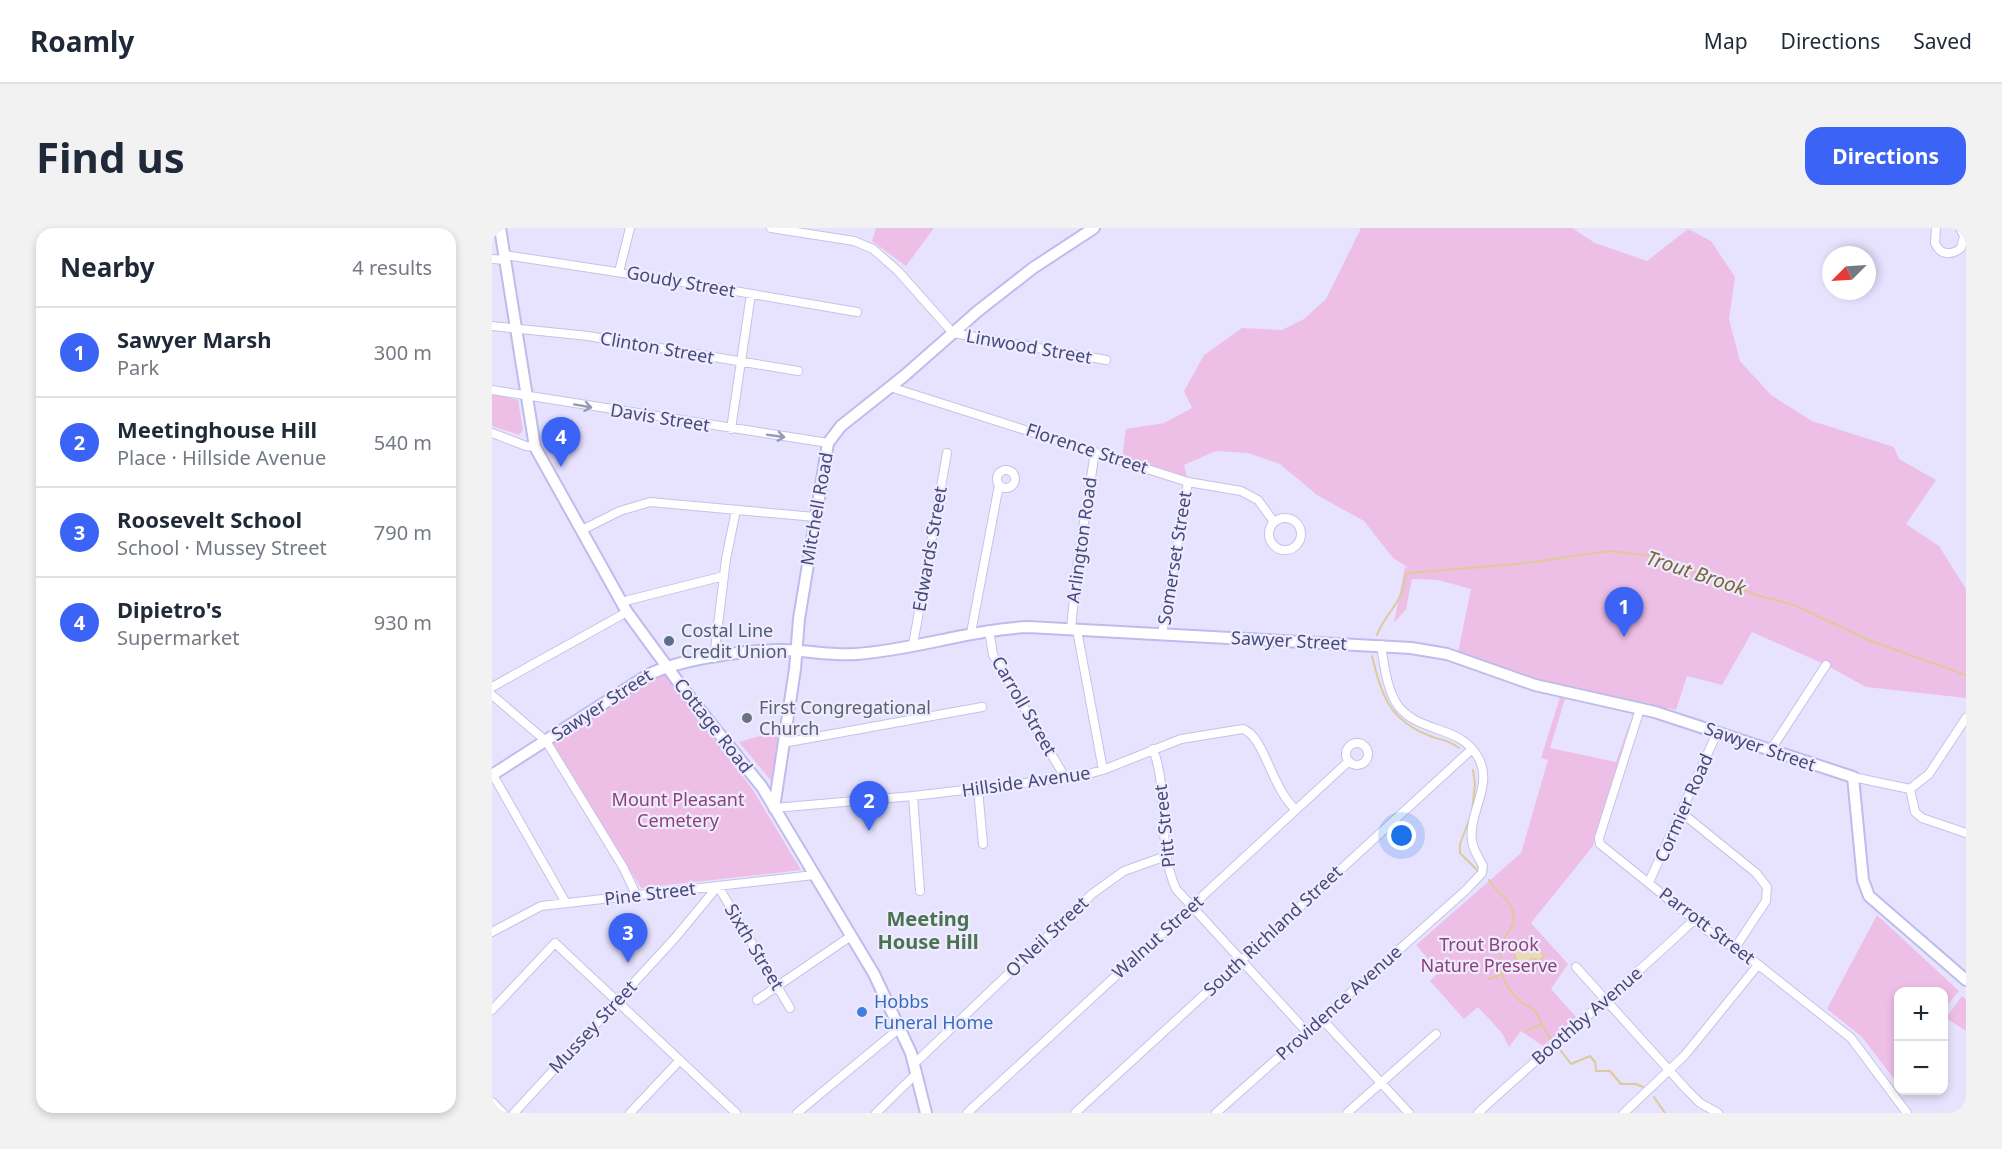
<!DOCTYPE html>
<html lang="en">
<head>
<meta charset="utf-8">
<style>
  :root { --surface:#fff; --page:#f2f2f3; --text:#1f2937; --muted:#747a83; --line:#e0e1e3; --accent:#3b63f6 }
  body { margin:0; font-family:"Noto Sans",sans-serif; background:var(--page); color:var(--text) }
  .controls { position:absolute; right:18px; bottom:18px; display:grid; overflow:hidden; border-radius:12px; box-shadow:0 3px 9px #0003 }
  .controls button { width:54px; height:54px; display:grid; place-items:center; padding:0; border:0; border-bottom:2px solid var(--line); background:var(--surface); color:var(--text); font:30px sans-serif }
  .compass { position:absolute; left:1330px; top:18px; width:54px; height:54px; border-radius:50%; background:var(--surface); box-shadow:0 3px 9px #0003; rotate:246deg }
  .you { position:absolute; left:910px; top:608px; width:21px; height:21px; margin:-15px; border:4px solid #fff; border-radius:50%; background:#1a73e8; box-shadow:0 0 0 9px #1a73e833 }
  .badge { display:grid; place-items:center; width:39px; height:39px; border-radius:50%; background:var(--accent); color:#fff; font-size:20px; font-weight:700 }
  .pin { position:absolute; translate:-50% -50px; filter:drop-shadow(0 2px 3px #0008) }
  .pin::after { content:''; position:absolute; top:32px; width:21px; height:18px; background:inherit; clip-path:polygon(0 0,100% 0,50% 100%) }
  .list { margin:0; padding:0; list-style:none }
  h2 { display:flex; justify-content:space-between; align-items:center; height:78px; margin:0; padding:0 24px; font-size:26px }
  h2 small { font-size:20px; font-weight:400; color:var(--muted) }
  .list li { display:grid; grid-template-columns:39px 1fr auto; gap:18px; align-items:center; box-sizing:border-box; height:90px; padding:0 24px; border-top:2px solid var(--line) }
  .list b { display:block; font-size:22px; white-space:nowrap }
  .list p { margin:0; font-size:20px; white-space:nowrap; color:var(--muted) }
  .list em { font-size:20px; font-style:normal; color:var(--muted) }
  .map { position:relative; flex:none; width:1474px; height:885px; overflow:hidden; border-radius:18px }
  header { display:flex; align-items:center; gap:36px; box-sizing:border-box; height:84px; padding:0 30px; background:var(--surface); border-bottom:2px solid var(--line) }
  header strong { font-size:28px }
  nav { display:flex; gap:33px; margin-inline-start:auto; font-size:21px }
  .intro { display:flex; align-items:center; justify-content:space-between; box-sizing:border-box; height:144px; padding:0 36px }
  h1 { margin:0; font-size:42px }
  .button { padding:15px 27px; border-radius:18px; background:var(--accent); color:#fff; font-size:21px; font-weight:700 }
  main { display:flex; gap:36px; padding:0 36px }
  aside { flex:1; background:var(--surface); border-radius:18px; box-shadow:0 3px 9px #0003 }
  .map>svg:first-child { display:block }
</style>
</head>
<body>
<header>
<strong>Roamly</strong>
<nav><a>Map</a><a>Directions</a><a>Saved</a></nav>
</header>
<div class="intro"><h1>Find us</h1><a class="button">Directions</a></div>
<main>
<aside>
<h2>Nearby<small>4 results</small></h2>
<ul class="list">
<li><span class="badge">1</span><div><b>Sawyer Marsh</b><p>Park</p></div><em>300 m</em></li>
<li><span class="badge">2</span><div><b>Meetinghouse Hill</b><p>Place · Hillside Avenue</p></div><em>540 m</em></li>
<li><span class="badge">3</span><div><b>Roosevelt School</b><p>School · Mussey Street</p></div><em>790 m</em></li>
<li><span class="badge">4</span><div><b>Dipietro's</b><p>Supermarket</p></div><em>930 m</em></li>
</ul>
</aside>
<div class="map">
<svg width="1474" height="885" viewBox="0 0 1474 885">
  <rect width="100%" height="100%" fill="#e7e3ff"/>
  <path fill="#eebfe6" d="M 384,0 L 442,0 L 414,38 L 380,13 Z
    M 869,0 L 1080,0 L 1103,15 L 1155,33 L 1196,1 L 1219,13 L 1243,49 L 1237,91 L 1248,133 L 1279,167 L 1320,193 L 1402,219 L 1407,231 L 1444,252 L 1414,296 L 1447,318 L 1474,361 L 1474,470 L 1374,459 L 1334,437 L 1260,404 L 1230,457 L 1195,448 L 1184,482 L 1176,480 L 1174,488 L 965,429 L 979,361 L 946,352 L 920,351 L 914,381 L 902,395 L 913,339 L 917,340 L 901,330 L 872,293 L 825,267 L 788,236 L 756,225 L 724,223 L 692,237 L 696,254 L 630,231 L 634,201 L 672,195 L 700,180 L 692,163 L 712,127 L 750,100 L 790,102 L 812,91 L 834,71 Z
    M 0,166 L 26,172 L 31,202 L 27,207 L 0,198 Z
    M 171,445 L 259,559 L 309,642 L 149,660 L 60,514 Z
    M 1068,469 L 1073,471 L 1058,520 L 1124,534 L 1141,485 L 1101,618 L 1039,695 L 1076,736 L 1059,761 L 1084,789 L 1051,818 L 1029,803 L 1017,819 L 1010,805 L 986,779 L 972,791 L 938,753 L 947,744 L 924,717 L 1029,625 L 1056,532 L 1049,530 Z
    M 288,502 L 281,555 L 247,514 Z
    M 1385,687 L 1467,763 L 1452,781 L 1452,764 L 1406,764 L 1406,856 L 1370,809 L 1335,781 Z
    M 1470,768 L 1474,771 L 1474,803 L 1454,790 Z"/>
  <path fill="#eadbb5" stroke="#ddca9a" stroke-width="1.5" d="M 1035,711 L 1052,728 L 1048,732 L 1040,730 L 1036,735 L 1027,735 L 1022,726 L 1026,715 Z"/>
  <g fill="none" stroke-linecap="round" stroke-linejoin="round">
    <path stroke="#ddca9a" stroke-width="2" d="M 885,407 C 893,384 911,377 913,348 L 917,345 L 1026,336 L 1117,323 L 1159,328 L 1268,368 L 1302,377 L 1379,413 L 1474,447
      M 880,428 C 890,468 897,492 938,508 C 951,513 955,511 967,520
      M 981,542 L 983,556 L 980,584 L 968,616 L 968,625 L 985,642
      M 997,652 C 1004,666 1017,668 1021,684 C 1025,700 1012,705 1010,718 C 1006,742 1011,759 1030,775 C 1034,777 1039,779 1042,782 C 1048,788 1050,802 1061,813
      M 997,751 L 1008,747
      M 1034,803 L 1048,797
      M 1066,819 L 1079,836 L 1098,828 L 1103,834 L 1104,843 L 1118,843 L 1129,856 L 1144,856 L 1151,859
      M 1162,869 L 1173,885"/>
    <defs>
      <path id="street" d="M 279,0 L 362,13 L 381,21 L 406,43 L 461,105 L 614,132
        M 1444,0 L 1443,15 C 1448,27 1459,28 1469,20 L 1472,8 L 1468,0
        M 13,27 L 196,55 L 365,84
        M 0,31 L 14,32
        M 127,44 L 138,0
        M 0,98 L 96,108 L 306,143
        M 398,159 L 696,254 L 749,263 L 766,272 L 782,294
        M 0,162 L 336,215
        M 239,201 L 259,66
        M 0,205 L 34,218 L 43,219
        M505 251a9 9 0 1 1 18 0a9 9 0 1 1-18 0Z
        M777 306a16 16 0 1 1 32 0a16 16 0 1 1-32 0Z
        M 90,302 L 128,283 L 158,274 L 323,289
        M 129,374 L 232,348
        M 579,401 L 585,339 L 603,224
        M 497,402 L 501,427 L 574,551
        M 585,402 L 611,542
        M 479,405 L 507,257
        M 670,406 L 696,254
        M 421,417 L 455,225
        M 222,430 L 234,331 L 244,282
        M 0,459 L 135,384
        M 0,467 L 54,513 L 131,639 L 144,666
        M 1148,481 L 1107,610 L 1108,616 L 1216,703 L 1254,727 L 1359,810 L 1415,885
        M 291,515 L 490,479
        M854 526a11 11 0 1 1 22 0a11 11 0 1 1-22 0Z
        M 661,521 C 678,566 664,617 684,661 L 814,803
        M 1278,523 L 1334,437
        M 1,547 L 74,675
        M 1361,549 L 1418,561
        M 486,561 L 491,616
        M 1418,561 L 1437,546 L 1474,490
        M 1418,561 L 1423,584 L 1430,590 L 1474,605
        M 421,568 L 428,663
        M 282,580 L 421,568 L 585,549 L 611,542 L 689,511 L 751,501 C 773,509 779,560 804,582
        M 1190,585 L 1264,645 L 1275,659 L 1274,673 L 1243,720
        M 1157,654 L 1225,505
        M 0,704 L 49,678 L 322,647
        M 1084,739 L 1195,862 L 1208,875 L 1226,885
        M 265,772 L 359,708
        M 0,782 L 63,715 L 244,885
        M 829,790 L 917,885
        M 423,835 L 600,666 L 632,643 L 674,628
        M 0,874 L 11,885
        M 22,885 L 183,710 L 226,658 L 298,780
        M 138,885 L 188,832
        M 305,885 L 409,799
        M 384,885 L 425,845
        M 475,885 L 857,533
        M 583,885 L 980,521
        M 724,885 L 974,662 L 990,645 L 991,638 C 987,630 981,622 980,613 C 976,585 1001,558 987,531 C 970,497 929,506 907,479 C 895,464 892,436 889,417
        M 855,885 L 944,806
        M 986,885 C 1057,819 1133,758 1203,691
        M 1132,885 L 1193,827 L 1266,737"/>
      <path id="secondary" d="M 8,0 L 43,219 L 135,384 L 192,462 L 270,559 L 382,746 L 419,825 L 434,885
        M 0,547 L 156,447 C 187,431 254,422 290,422 C 315,422 339,428 364,426 C 422,422 477,402 536,399 L 919,420 L 955,426 L 1043,457 L 1163,484 L 1361,549 L 1371,652 L 1377,668 L 1474,752
        M 282,580 L 303,441 L 307,391 L 336,215 L 349,198 L 412,148 L 486,83 L 541,40 L 602,0"/>
    </defs>
    <use href="#street" stroke="#c4c2e9" stroke-width="10"/>
    <use href="#secondary" stroke="#bebcec" stroke-width="14"/>
    <use href="#street" stroke="#fff" stroke-width="8"/>
    <use href="#secondary" stroke="#fff" stroke-width="10"/>
  </g>
  <defs><path id="oneway-shaft" d="M-6 0H5M1.5-3L5.5 0L1.5 3" fill="none" stroke-width="1.6" stroke-linecap="round" stroke-linejoin="round" transform="scale(1.5)"/></defs>
  <g stroke="#999bb6">
    <use href="#oneway-shaft" transform="translate(91 178) rotate(10)"/>
    <use href="#oneway-shaft" transform="translate(284 208) rotate(8)"/>
  </g>
  <circle fill="#5c6f8a" stroke="#efebff" stroke-width="2" cx="177" cy="413" r="6"/>
  <circle fill="#6b7280" stroke="#efebff" stroke-width="2" cx="255" cy="490" r="6"/>
  <circle fill="#3f7fe0" stroke="#efebff" stroke-width="2" cx="370" cy="784" r="6"/>
  <g text-anchor="middle" stroke-width="4.5" stroke-linejoin="round" paint-order="stroke">
    <g font-size="18" fill="#464a7a" stroke="#efebff">
      <text transform="translate(189 54) rotate(10)" y="6">Goudy Street</text>
      <text transform="translate(537 119) rotate(10)" y="6">Linwood Street</text>
      <text transform="translate(165 120) rotate(10)" y="6">Clinton Street</text>
      <text transform="translate(168 190) rotate(9)" y="6">Davis Street</text>
      <text transform="translate(595 221) rotate(18)" y="6">Florence Street</text>
      <text transform="translate(325 281) rotate(-80)" y="6">Mitchell Road</text>
      <text transform="translate(590 312) rotate(-82)" y="6">Arlington Road</text>
      <text transform="translate(438 321) rotate(-80)" y="6">Edwards Street</text>
      <text transform="translate(683 330) rotate(-81)" y="6">Somerset Street</text>
      <text transform="translate(797 413) rotate(3)" y="6">Sawyer Street</text>
      <text transform="translate(110 477) rotate(-33)" y="6">Sawyer Street</text>
      <text transform="translate(532 478) rotate(60)" y="6">Carroll Street</text>
      <text transform="translate(221 498) rotate(52)" y="6">Cottage Road</text>
      <text transform="translate(1268 519) rotate(19)" y="6">Sawyer Street</text>
      <text transform="translate(534 554) rotate(-8)" y="6">Hillside Avenue</text>
      <text transform="translate(1192 580) rotate(-66)" y="6">Cormier Road</text>
      <text transform="translate(673 598) rotate(-96)" y="6">Pitt Street</text>
      <text transform="translate(158 666) rotate(-7)" y="6">Pine Street</text>
      <text transform="translate(1215 698) rotate(37)" y="6">Parrott Street</text>
      <text transform="translate(781 703) rotate(-43)" y="6">South Richland Street</text>
      <text transform="translate(555 709) rotate(-44)" y="6">O'Neil Street</text>
      <text transform="translate(666 709) rotate(-42)" y="6">Walnut Street</text>
      <text transform="translate(262 719) rotate(59)" y="6">Sixth Street</text>
      <text transform="translate(847 775) rotate(-42)" y="6">Providence Avenue</text>
      <text transform="translate(1095 788) rotate(-41)" y="6">Boothby Avenue</text>
      <text transform="translate(101 799) rotate(-47)" y="6">Mussey Street</text>
    </g>
    <g font-size="18" fill="#4e5e75" stroke="#efebff" text-anchor="start">
      <text x="189" y="409">Costal Line<tspan x="189" dy="21">Credit Union</tspan></text>
    </g>
    <g font-size="18" fill="#5b616d" stroke="#efebff" text-anchor="start">
      <text x="267" y="486">First Congregational<tspan x="267" dy="21">Church</tspan></text>
    </g>
    <g font-size="18" fill="#8d4179" stroke="#efebff">
      <text x="186" y="578">Mount Pleasant<tspan x="186" dy="21">Cemetery</tspan></text>
      <text x="997" y="723">Trout Brook<tspan x="997" dy="21">Nature Preserve</tspan></text>
    </g>
    <g font-size="18" fill="#366cbe" stroke="#efebff" text-anchor="start">
      <text x="382" y="780">Hobbs<tspan x="382" dy="21">Funeral Home</tspan></text>
    </g>
    <g font-size="20" font-style="italic" fill="#796635" stroke="#efebff">
      <text transform="translate(1204 345) rotate(18)" y="7">Trout Brook</text>
    </g>
    <g font-size="20" font-weight="bold" fill="#487452" stroke="#efebff">
      <text x="436" y="698">Meeting<tspan x="436" dy="23">House Hill</tspan></text>
    </g>
  </g>
</svg>
<div class="controls">
<button>+</button>
<button>−</button>
</div>
<svg class="compass" viewBox="-18 -18 36 36"><path d="M0-13l5 13h-10z" fill="#e53935"/><path d="M0 13l5-13h-10z" fill="#747a83"/></svg>
<div class="you"></div>
<div class="pin badge" style="left:1132px;top:409px">1</div>
<div class="pin badge" style="left:377px;top:603px">2</div>
<div class="pin badge" style="left:136px;top:735px">3</div>
<div class="pin badge" style="left:69px;top:239px">4</div>
</div>
</main>
</body>
</html>
